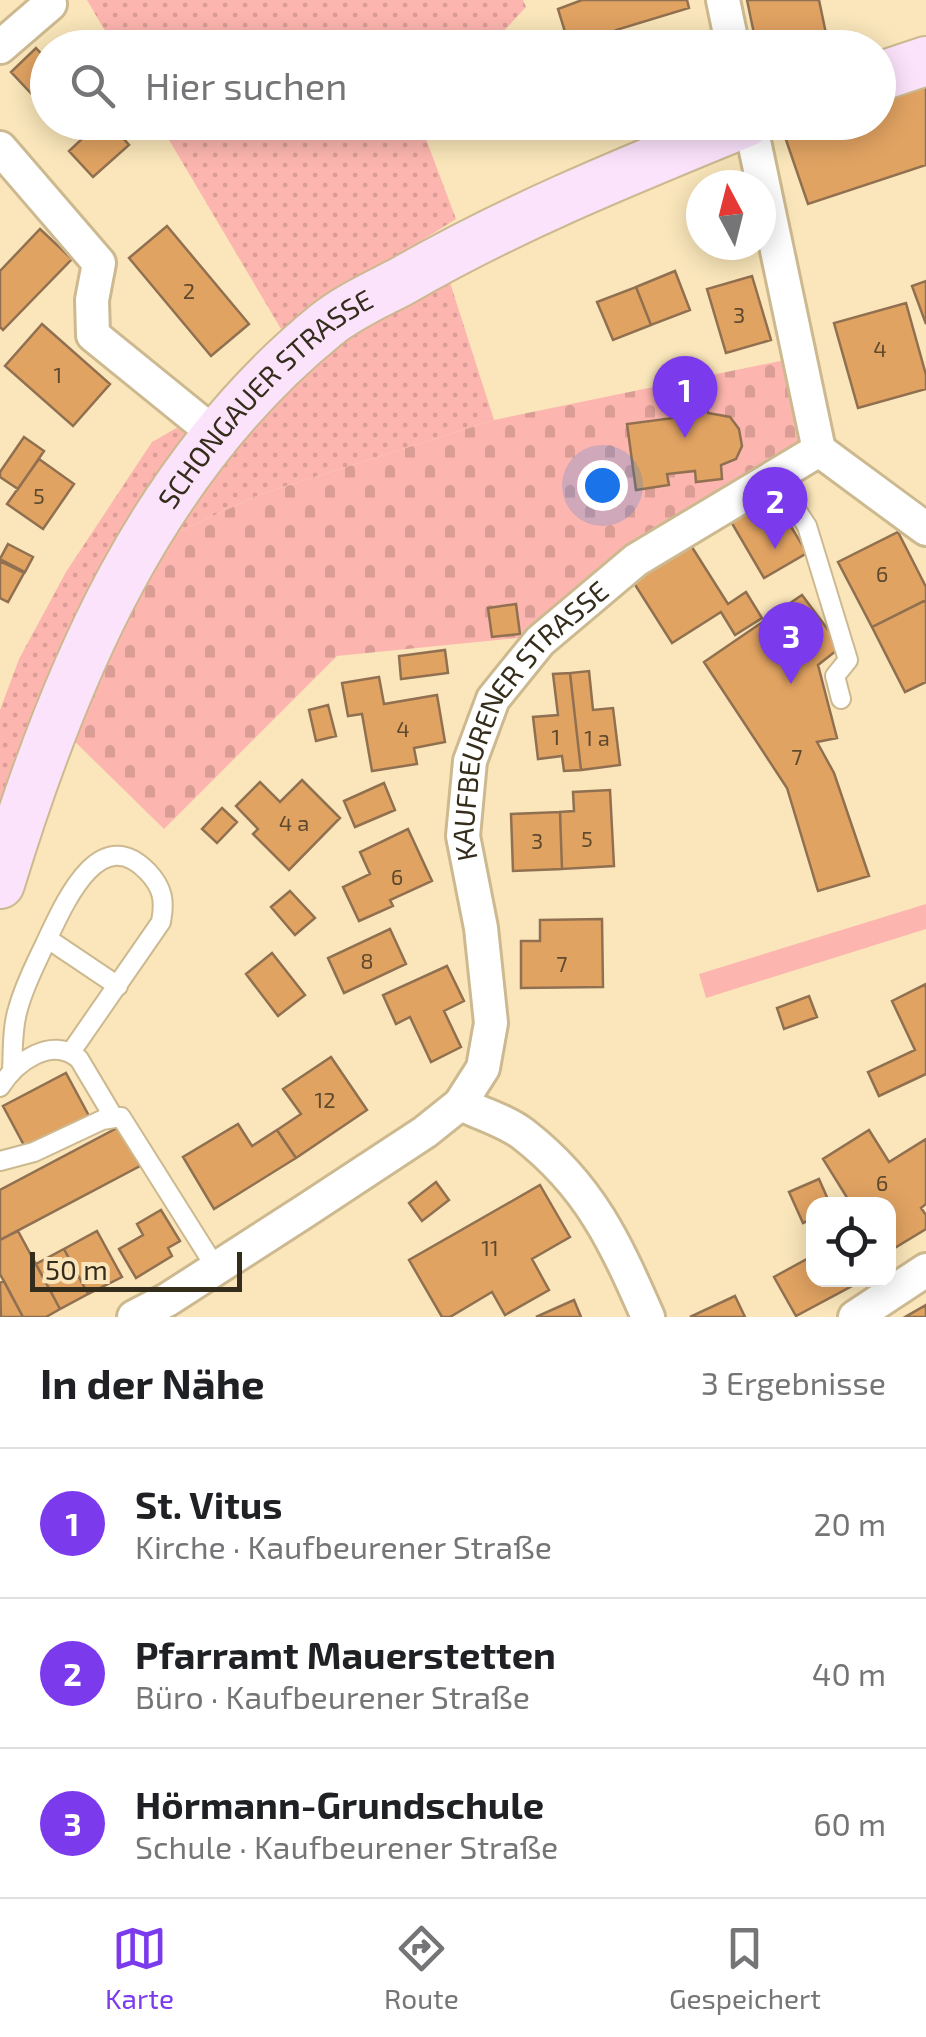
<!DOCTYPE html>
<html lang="de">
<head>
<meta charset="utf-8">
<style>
  :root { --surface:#fff; --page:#f6f6f6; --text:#202124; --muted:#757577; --line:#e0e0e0; --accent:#7c3aed }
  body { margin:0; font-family:"Exo 2",sans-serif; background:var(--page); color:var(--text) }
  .controls { position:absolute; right:30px; bottom:30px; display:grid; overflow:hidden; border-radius:20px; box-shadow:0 5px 25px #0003 }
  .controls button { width:90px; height:90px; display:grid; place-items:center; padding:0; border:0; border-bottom:2px solid var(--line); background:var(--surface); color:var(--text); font:50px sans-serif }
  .compass { position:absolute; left:686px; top:170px; width:90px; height:90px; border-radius:50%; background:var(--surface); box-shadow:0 5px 25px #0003; rotate:353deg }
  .scale { position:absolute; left:30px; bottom:25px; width:212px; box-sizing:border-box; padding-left:10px; border:5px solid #352d1c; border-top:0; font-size:28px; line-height:35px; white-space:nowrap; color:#352d1c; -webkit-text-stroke:8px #fae6ba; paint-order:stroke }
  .you { position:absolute; left:602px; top:485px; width:35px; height:35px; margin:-25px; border:8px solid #fff; border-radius:50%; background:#1a73e8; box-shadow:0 0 0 15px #1a73e833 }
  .badge { display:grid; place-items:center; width:65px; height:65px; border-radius:50%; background:var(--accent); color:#fff; font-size:32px; font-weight:700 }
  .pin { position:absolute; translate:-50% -82px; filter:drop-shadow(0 2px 5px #0008) }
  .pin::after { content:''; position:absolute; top:52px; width:35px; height:30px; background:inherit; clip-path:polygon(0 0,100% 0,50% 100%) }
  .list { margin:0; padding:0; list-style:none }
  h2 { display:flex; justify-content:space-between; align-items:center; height:130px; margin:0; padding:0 40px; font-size:42px }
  h2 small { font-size:32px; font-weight:400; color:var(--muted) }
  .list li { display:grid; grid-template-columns:65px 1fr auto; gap:30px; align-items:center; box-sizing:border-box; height:150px; padding:0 40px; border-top:2px solid var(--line) }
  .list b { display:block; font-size:38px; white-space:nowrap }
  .list p { margin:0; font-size:32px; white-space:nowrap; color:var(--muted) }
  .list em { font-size:32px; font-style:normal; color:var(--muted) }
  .icon { flex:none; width:55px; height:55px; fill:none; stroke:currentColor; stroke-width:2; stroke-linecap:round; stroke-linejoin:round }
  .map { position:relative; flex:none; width:926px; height:1317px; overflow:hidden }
  .search { position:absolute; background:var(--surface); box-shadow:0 5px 25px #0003; left:30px; right:30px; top:30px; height:110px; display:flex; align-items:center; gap:25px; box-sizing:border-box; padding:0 35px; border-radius:55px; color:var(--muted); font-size:38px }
  .sheet { height:580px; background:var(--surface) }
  nav { display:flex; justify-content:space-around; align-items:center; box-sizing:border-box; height:140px; border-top:2px solid var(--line); background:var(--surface); font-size:28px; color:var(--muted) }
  nav a { display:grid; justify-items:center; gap:5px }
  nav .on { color:var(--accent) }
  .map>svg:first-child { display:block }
</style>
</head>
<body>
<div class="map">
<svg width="926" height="1317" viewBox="0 0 926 1317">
  <defs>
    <pattern id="green-dots" width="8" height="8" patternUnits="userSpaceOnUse" patternTransform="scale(2.5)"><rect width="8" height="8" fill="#fdb6af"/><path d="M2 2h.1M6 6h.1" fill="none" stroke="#d99d96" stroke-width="1.8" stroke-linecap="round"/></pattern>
    <pattern id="cemetery-stones" width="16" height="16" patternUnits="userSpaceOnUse" patternTransform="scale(2.5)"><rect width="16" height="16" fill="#fdb6af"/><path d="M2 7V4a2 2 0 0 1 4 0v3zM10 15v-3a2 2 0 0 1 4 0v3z" fill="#d99d96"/></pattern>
  </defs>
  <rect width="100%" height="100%" fill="#fae6ba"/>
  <path fill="url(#green-dots)" d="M 87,0 L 523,0 L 526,7 L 489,47 L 115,48 Z
    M 159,123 L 420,123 L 456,219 L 281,329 Z
    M 445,267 L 494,420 L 261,494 L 154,543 L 336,334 Z
    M 187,422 L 201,436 L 0,844 L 0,710 L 19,659 L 66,572 L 152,442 Z"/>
  <path fill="url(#cemetery-stones)" d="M 785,360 L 805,452 L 528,637 L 337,656 L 164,829 L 65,732 L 154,543 L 261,494 L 494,420 Z"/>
  <path fill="#fdb6af" d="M 926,904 L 926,929 L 706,998 L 699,974 Z"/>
  <path fill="#e1a362" stroke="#907050" stroke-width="2.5" d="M 582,0 L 687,0 L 689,8 L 616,30 L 621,48 L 570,48 L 558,9 Z
    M 747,0 L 819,0 L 829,48 L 757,48 Z
    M 80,36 L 89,48 L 66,48 Z
    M 36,48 L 48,61 L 48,100 L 42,105 L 11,72 Z
    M 926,86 L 926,165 L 808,204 L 784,134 L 818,122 L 878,122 L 878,102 Z
    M 65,122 L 95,122 L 78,137 Z
    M 100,122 L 109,122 L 129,145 L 93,177 L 69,151 Z
    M 167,226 L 249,324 L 211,356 L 129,258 Z
    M 40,229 L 72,259 L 3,330 L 0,327 L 0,271 Z
    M 675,271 L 690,310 L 651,325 L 636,287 Z
    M 752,276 L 771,340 L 726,353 L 707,289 Z
    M 926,281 L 926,324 L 912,286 Z
    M 636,287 L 651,325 L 613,340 L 597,302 Z
    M 906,303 L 926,375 L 926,389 L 858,408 L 834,323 Z
    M 42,324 L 110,384 L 73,426 L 5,366 Z
    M 705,392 L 708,413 L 730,417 L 739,429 L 742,446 L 736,459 L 721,465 L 722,479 L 696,482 L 695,471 L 667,474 L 669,485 L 636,490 L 627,424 L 681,417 L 678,396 Z
    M 24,437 L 44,451 L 18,489 L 0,477 L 0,472 Z
    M 39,459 L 74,484 L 43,529 L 7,504 Z
    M 772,495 L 807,553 L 764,578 L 730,520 Z
    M 898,532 L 926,587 L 926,600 L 872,627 L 838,562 Z
    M 8,544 L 33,557 L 25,572 L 0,559 Z
    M 690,544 L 728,604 L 746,592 L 762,618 L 735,635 L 721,612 L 672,643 L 632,580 Z
    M 0,561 L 24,573 L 8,602 L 0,598 Z
    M 802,595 L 841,647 L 818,665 L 837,738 L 817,742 L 834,773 L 869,876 L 818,891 L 787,788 L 704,662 Z
    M 926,600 L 926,682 L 905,692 L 872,627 Z
    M 516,604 L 520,634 L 492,637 L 488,608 Z
    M 445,650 L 448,673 L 401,679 L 399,656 Z
    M 589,671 L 593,710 L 613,708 L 620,765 L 581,770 L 570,673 Z
    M 570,673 L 581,770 L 564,771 L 562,756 L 538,759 L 533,717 L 558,715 L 553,674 Z
    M 379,677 L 384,704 L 437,695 L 445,742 L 414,748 L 417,764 L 372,771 L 362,714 L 348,716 L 342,683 Z
    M 328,705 L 336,736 L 316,741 L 309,710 Z
    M 302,780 L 340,818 L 289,870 L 253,834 L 258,829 L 236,806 L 260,782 L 280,802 Z
    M 384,783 L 395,810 L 355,827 L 344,801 Z
    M 610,790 L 614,866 L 562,869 L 560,812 L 574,811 L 573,792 Z
    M 222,808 L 237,822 L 217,843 L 202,829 Z
    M 560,812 L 562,869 L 513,871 L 511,814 Z
    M 408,829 L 432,881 L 390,900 L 393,906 L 359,921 L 343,887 L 370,874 L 360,852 Z
    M 290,891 L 315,918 L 295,935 L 271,907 Z
    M 602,919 L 603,987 L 521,988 L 521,941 L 540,941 L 540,920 Z
    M 390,929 L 406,964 L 344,993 L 328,958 Z
    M 272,953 L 305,995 L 278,1016 L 246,974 Z
    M 447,966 L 464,1001 L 444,1011 L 461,1047 L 431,1062 L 410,1017 L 396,1024 L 383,995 Z
    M 926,984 L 926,1074 L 879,1096 L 868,1072 L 915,1050 L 892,1001 Z
    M 809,996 L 817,1017 L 784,1029 L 777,1008 Z
    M 331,1057 L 367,1110 L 296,1158 L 277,1130 L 301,1114 L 283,1089 Z
    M 66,1073 L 89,1116 L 26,1149 L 3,1106 Z
    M 238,1124 L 252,1146 L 277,1130 L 296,1158 L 214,1209 L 183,1157 Z
    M 119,1127 L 140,1166 L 0,1240 L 0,1190 Z
    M 869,1130 L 889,1162 L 926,1139 L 926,1204 L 921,1208 L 926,1215 L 926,1229 L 888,1252 L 888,1204 L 851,1204 L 823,1159 Z
    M 819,1179 L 830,1204 L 814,1204 L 814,1218 L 803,1223 L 789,1192 Z
    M 436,1182 L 449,1200 L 422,1221 L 409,1203 Z
    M 540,1185 L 570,1237 L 532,1259 L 549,1290 L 505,1315 L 492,1292 L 450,1317 L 442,1317 L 409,1260 Z
    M 161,1210 L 180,1241 L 168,1248 L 172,1256 L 136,1278 L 119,1249 L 143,1235 L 137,1224 Z
    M 18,1231 L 60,1309 L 46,1317 L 23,1317 L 0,1274 L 0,1240 Z
    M 97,1231 L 122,1277 L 88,1294 L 64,1249 Z
    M 64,1249 L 88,1294 L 60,1309 L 36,1264 Z
    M 814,1255 L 814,1280 L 848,1280 L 852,1286 L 796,1316 L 774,1277 Z
    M 4,1281 L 23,1317 L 1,1317 L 0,1283 Z
    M 735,1296 L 745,1317 L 690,1317 Z
    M 574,1300 L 581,1317 L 536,1317 Z
    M 926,1305 L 926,1317 L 905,1317 Z"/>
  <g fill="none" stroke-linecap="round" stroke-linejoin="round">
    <defs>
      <path id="lane" d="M 774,476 L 807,526 L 848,660 L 835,676 L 841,699
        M 48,939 L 118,986
        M 12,1071 C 13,1051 12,1028 18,1009 C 24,986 35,965 45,944 C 62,909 98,819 148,872 C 163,888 165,901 161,922 L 71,1052
        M 0,1087 C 16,1062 52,1035 79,1059 L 113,1116
        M 0,1161 L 34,1152 L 102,1120 L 121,1117 L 216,1268"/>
      <g id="street">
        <path d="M 723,0 L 733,48"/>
        <path d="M 0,47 L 50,4"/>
        <path d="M 750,122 L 819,450"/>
        <path d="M 0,148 L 99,263 L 92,300 L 93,335 L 215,434"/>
        <path d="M 819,450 L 926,529"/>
        <path d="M 460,1104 C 480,1113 506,1121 523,1134 C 590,1186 615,1242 648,1317"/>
        <path id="s1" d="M 134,1317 L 167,1300 L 305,1211 L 425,1132 L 460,1104 L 483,1068 L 491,1023 L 481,928 L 463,836 L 470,761 L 493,699 L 540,641 L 636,560 L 819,450"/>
        <path d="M 855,1317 L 926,1270"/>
      </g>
      <g id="secondary">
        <path d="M 878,77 L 926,61"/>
        <path id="s2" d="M 0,884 C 64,674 151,467 326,325 C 348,307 378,294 404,280 C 513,217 630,170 747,122"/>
      </g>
    </defs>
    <use href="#lane" stroke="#cdb98f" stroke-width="22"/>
    <use href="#street" stroke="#cdb98f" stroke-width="38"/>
    <use href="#secondary" stroke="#cdb98f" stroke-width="52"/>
    <use href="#lane" stroke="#fff" stroke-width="18"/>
    <use href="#street" stroke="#fff" stroke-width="32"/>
    <use href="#secondary" stroke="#fbe3fc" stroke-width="48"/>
  </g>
  <g text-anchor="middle" stroke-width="9" stroke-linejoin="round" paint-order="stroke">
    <g font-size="22" fill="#604a2e">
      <text x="189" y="299">2</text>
      <text x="739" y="323">3</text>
      <text x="880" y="357">4</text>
      <text x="58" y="383">1</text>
      <text x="39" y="504">5</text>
      <text x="882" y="582">6</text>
      <text x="403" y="737">4</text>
      <text x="556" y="745">1</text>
      <text x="597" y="746">1 a</text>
      <text x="797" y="765">7</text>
      <text x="294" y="831">4 a</text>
      <text x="587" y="847">5</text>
      <text x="537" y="849">3</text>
      <text x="397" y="885">6</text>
      <text x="367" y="969">8</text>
      <text x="562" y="972">7</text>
      <text x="325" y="1108">12</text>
      <text x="882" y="1191">6</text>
      <text x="490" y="1256">11</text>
    </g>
    <g font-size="28" fill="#352d1c" stroke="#fae6ba">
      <text dy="10" stroke="none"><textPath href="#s2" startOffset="562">SCHONGAUER STRASSE</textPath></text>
      <text dy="10" stroke="none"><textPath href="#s1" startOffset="805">KAUFBEURENER STRASSE</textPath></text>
    </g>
  </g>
</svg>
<div class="controls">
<button><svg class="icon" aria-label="locate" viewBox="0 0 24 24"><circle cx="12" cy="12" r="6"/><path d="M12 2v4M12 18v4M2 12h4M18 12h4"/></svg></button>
</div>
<svg class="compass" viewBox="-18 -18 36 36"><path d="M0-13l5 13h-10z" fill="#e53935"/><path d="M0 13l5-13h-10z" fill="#757577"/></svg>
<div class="scale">50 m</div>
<div class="you"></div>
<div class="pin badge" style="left:685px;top:438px">1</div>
<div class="pin badge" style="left:775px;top:549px">2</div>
<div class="pin badge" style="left:791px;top:684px">3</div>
<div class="search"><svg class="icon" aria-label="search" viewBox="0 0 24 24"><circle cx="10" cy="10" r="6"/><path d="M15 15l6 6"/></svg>Hier suchen</div>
</div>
<section class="sheet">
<h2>In der Nähe<small>3 Ergebnisse</small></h2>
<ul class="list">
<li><span class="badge">1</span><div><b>St. Vitus</b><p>Kirche · Kaufbeurener Straße</p></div><em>20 m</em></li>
<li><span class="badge">2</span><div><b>Pfarramt Mauerstetten</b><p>Büro · Kaufbeurener Straße</p></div><em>40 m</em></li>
<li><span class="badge">3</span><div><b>Hörmann-Grundschule</b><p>Schule · Kaufbeurener Straße</p></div><em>60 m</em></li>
</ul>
</section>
<nav>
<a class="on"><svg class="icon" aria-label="map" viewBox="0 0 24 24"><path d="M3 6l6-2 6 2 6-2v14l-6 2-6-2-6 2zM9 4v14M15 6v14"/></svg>Karte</a>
<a><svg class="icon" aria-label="directions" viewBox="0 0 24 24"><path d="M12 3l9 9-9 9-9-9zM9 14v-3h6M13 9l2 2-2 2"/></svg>Route</a>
<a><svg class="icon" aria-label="saved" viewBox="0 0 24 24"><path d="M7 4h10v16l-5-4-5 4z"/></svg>Gespeichert</a>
</nav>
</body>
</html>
